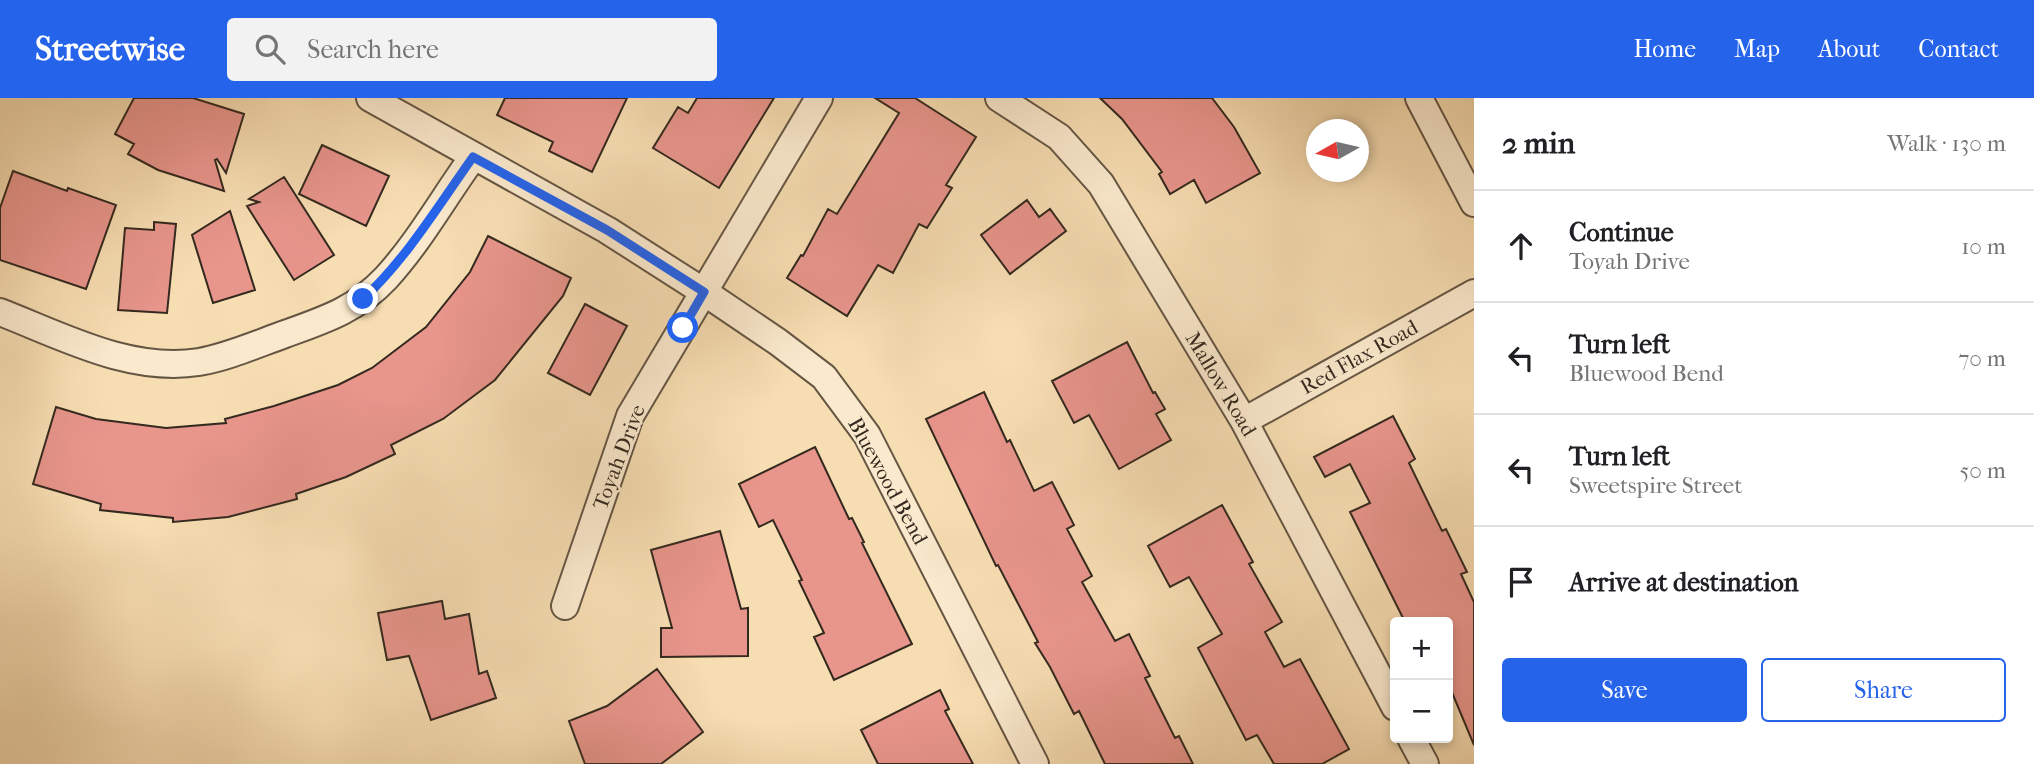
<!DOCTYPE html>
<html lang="en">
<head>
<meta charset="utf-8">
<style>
  :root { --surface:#fff; --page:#f2f2f2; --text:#202124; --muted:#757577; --line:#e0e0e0; --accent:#2563eb }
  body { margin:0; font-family:"IM FELL French Canon",serif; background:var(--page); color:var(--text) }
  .controls { position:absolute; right:21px; bottom:21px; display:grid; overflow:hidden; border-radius:7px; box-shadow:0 4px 10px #0003 }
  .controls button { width:63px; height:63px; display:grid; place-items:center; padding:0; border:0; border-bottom:2px solid var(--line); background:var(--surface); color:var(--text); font:35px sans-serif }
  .compass { position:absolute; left:1306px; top:21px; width:63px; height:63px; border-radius:50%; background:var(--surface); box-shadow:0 4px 10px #0003; rotate:262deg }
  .stop { position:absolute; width:21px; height:21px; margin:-16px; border:5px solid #2563eb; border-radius:50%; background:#fff }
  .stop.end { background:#2563eb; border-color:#fff; box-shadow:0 2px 7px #0008 }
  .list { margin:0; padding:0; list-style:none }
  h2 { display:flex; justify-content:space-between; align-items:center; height:91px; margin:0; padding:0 28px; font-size:30px }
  h2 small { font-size:23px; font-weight:400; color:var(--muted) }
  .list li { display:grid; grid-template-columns:46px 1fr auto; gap:21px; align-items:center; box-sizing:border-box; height:112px; padding:0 28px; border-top:2px solid var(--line) }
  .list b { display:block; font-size:26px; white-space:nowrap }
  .list p { margin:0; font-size:23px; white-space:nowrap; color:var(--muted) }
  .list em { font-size:23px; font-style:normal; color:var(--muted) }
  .actions { display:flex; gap:14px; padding:21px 28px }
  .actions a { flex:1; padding:16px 0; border:2px solid var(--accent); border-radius:7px; text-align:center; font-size:24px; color:var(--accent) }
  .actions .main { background:var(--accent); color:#fff }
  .icon { flex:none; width:38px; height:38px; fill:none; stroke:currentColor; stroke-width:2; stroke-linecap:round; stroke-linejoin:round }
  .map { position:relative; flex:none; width:1474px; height:666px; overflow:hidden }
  header { display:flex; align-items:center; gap:42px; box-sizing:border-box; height:98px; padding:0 35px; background:var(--accent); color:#fff }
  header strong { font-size:33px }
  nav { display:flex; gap:38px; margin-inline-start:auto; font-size:24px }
  .search { width:490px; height:63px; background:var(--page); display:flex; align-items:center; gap:18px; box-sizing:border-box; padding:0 24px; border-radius:7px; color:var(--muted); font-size:26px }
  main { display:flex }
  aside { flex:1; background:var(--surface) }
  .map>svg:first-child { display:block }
</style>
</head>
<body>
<header>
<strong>Streetwise</strong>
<div class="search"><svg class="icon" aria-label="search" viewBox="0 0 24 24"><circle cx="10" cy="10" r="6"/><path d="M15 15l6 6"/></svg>Search here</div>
<nav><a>Home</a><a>Map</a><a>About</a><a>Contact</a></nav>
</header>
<main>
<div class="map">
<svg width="1474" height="666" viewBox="0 0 1474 666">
  <rect width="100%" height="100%" fill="#f7ddb2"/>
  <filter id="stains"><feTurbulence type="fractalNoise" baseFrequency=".00286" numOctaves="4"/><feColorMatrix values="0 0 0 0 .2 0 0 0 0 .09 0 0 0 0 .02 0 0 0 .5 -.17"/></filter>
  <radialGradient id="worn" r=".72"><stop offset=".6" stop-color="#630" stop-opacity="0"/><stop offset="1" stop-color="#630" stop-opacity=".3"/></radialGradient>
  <path fill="#e8958c" stroke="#34291f" stroke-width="2" d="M 134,0 L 193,0 L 244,16 L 226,75 L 217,61 L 215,62 L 224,93 L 158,72 L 128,56 L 134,46 L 115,36 Z
    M 505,0 L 627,0 L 592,74 L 549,53 L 553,44 L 497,17 Z
    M 697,0 L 774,0 L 719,90 L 653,50 L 678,9 L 688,15 Z
    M 875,0 L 915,0 L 976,39 L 946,87 L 952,90 L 927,130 L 919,126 L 893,175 L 878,167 L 847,218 L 787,180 L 801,157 L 803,158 L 828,111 L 837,116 L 899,15 Z
    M 1100,0 L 1212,0 L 1234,29 L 1260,75 L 1206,105 L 1194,82 L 1170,96 L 1159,76 L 1162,74 L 1122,21 Z
    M 322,47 L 389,78 L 366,128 L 299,96 Z
    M 13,73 L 67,93 L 68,90 L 116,107 L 86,191 L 0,162 L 0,110 Z
    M 284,79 L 334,157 L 294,182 L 247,108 L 259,104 L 249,101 Z
    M 1027,102 L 1039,119 L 1050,111 L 1066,133 L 1010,176 L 981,137 Z
    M 230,113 L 255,192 L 213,205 L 192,137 Z
    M 154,124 L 176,126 L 167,215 L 118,212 L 125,130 L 154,132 Z
    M 488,138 L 571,180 L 563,198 L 495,282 L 443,321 L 391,347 L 395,356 L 346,379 L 296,396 L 297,401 L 228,419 L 173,424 L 173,420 L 100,412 L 101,406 L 33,386 L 56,309 L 96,321 L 166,330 L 226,325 L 225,321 L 274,308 L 338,287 L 372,270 L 426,229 L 470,174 Z
    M 585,206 L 627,228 L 590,297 L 548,275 Z
    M 1127,244 L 1153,295 L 1155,294 L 1165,311 L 1156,316 L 1171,342 L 1119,371 L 1089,317 L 1074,325 L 1052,283 Z
    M 984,294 L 1007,344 L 1010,342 L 1034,393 L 1052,384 L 1074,427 L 1067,431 L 1092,478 L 1082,484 L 1115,543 L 1129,536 L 1150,578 L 1145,580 L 1175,640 L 1179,638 L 1193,666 L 1105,666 L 1079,613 L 1074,616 L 1050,569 L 1035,545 L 1038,544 L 998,467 L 996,468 L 926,321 Z
    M 1393,318 L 1415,361 L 1409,365 L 1442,433 L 1446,431 L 1467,474 L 1461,476 L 1474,504 L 1474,647 L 1448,585 L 1448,524 L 1405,524 L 1350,414 L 1370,405 L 1350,366 L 1325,379 L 1314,359 Z
    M 815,349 L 849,421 L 852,420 L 864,444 L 862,445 L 912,546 L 834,582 L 814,539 L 824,535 L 799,483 L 802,482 L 773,422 L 759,429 L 739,386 Z
    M 1222,407 L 1253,464 L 1249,466 L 1282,524 L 1265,534 L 1284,569 L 1300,561 L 1349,651 L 1322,666 L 1274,666 L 1257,637 L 1246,642 L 1198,550 L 1222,536 L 1189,479 L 1170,489 L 1148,448 Z
    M 720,433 L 741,511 L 748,510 L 748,558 L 661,559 L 661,530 L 672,530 L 651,452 Z
    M 442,503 L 445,521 L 469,516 L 479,576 L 487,573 L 496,600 L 431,622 L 409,558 L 387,562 L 378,515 Z
    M 657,571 L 703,634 L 661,666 L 585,666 L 569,623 L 607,608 Z
    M 940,592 L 949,611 L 945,613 L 973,666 L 878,666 L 861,632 Z"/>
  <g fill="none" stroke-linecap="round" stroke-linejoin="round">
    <defs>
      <path id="minor" d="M 370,0 L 607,132 L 704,194 L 778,244 L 824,279 L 867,337 L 1035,666
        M 999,0 L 1059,39 L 1101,86 L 1244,323 L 1395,609
        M 1419,0 L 1474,105
        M 0,214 C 62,238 130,275 199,264 C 228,259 257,246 285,236 C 324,222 356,212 386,180 C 419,144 444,99 473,59
        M 1244,323 L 1474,195
        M 565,508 L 630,318 L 819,0
        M 1411,640 L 1425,666"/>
    </defs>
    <use href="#minor" stroke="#655644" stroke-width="30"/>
    <use href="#minor" stroke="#fae9cd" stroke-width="26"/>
  </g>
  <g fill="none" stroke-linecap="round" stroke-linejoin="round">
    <path stroke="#2563eb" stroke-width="9" d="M 363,201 C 407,160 438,108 473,59 L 607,132 L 704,194 L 683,230"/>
  </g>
  <g text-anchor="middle" stroke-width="5" stroke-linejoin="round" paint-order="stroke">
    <g font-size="21" fill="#34291f" stroke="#fae9cd">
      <text transform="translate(1359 259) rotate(-29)" y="7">Red Flax Road</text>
      <text transform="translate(1221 286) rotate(59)" y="7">Mallow Road</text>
      <text transform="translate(619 359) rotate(-69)" y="7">Toyah Drive</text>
      <text transform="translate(888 383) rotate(61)" y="7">Bluewood Bend</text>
    </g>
  </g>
  <rect width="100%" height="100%" filter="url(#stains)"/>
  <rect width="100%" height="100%" fill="url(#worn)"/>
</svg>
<div class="controls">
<button>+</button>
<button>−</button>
</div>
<svg class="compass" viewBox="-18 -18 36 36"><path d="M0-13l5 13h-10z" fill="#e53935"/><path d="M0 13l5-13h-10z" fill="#757577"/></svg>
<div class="stop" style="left:683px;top:230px"></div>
<div class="stop end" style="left:363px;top:201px"></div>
</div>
<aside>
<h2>2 min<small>Walk · 130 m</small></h2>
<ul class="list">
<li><svg class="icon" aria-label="ahead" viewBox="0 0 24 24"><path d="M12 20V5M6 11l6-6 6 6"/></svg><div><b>Continue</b><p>Toyah Drive</p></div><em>10 m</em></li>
<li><svg class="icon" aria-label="left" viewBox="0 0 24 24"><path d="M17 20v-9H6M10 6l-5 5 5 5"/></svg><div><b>Turn left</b><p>Bluewood Bend</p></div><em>70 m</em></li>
<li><svg class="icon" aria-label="left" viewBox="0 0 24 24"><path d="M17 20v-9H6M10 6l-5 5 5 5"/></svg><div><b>Turn left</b><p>Sweetspire Street</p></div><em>50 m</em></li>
<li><svg class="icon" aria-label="arrive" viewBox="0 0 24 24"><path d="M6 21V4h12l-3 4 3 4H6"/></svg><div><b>Arrive at destination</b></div></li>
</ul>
<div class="actions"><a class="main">Save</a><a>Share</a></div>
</aside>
</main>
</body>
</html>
